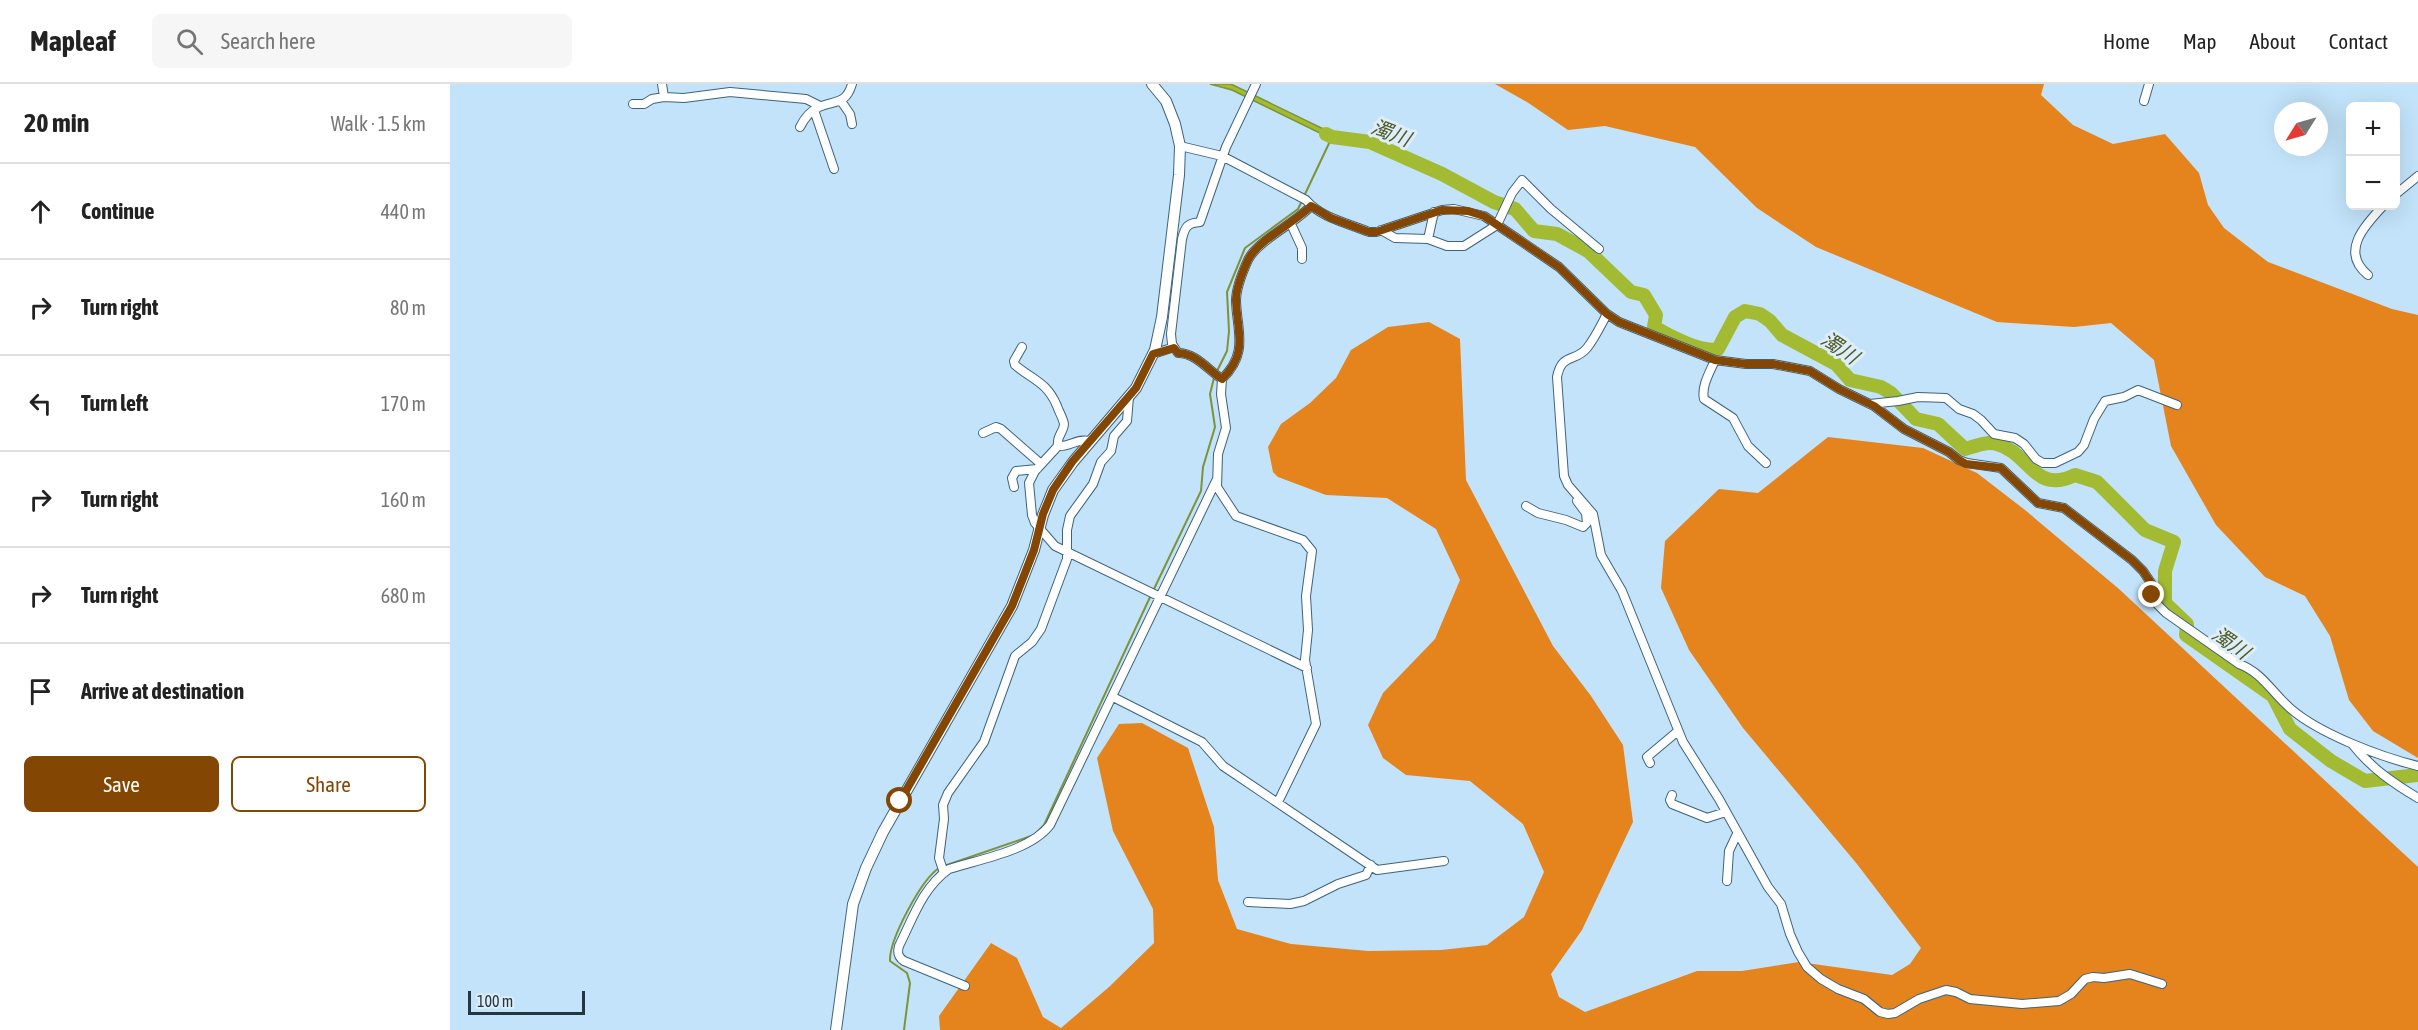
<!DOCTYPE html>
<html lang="en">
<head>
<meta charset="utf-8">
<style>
  :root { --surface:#fff; --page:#f6f6f6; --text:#222; --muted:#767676; --line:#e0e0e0; --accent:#844703 }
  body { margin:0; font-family:"Asap Condensed","Noto Sans JP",sans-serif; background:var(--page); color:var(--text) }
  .controls { position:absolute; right:18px; top:18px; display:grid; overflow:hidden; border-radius:9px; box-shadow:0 6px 24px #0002 }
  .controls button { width:54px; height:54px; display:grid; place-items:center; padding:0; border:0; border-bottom:2px solid var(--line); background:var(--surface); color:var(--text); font:30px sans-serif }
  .compass { position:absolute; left:1824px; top:18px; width:54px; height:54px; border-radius:50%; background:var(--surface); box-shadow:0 6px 24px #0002; rotate:233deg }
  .scale { position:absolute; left:18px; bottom:15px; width:117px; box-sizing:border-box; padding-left:6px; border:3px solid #263641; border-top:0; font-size:16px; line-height:21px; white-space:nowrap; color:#263641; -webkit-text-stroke:4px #ddedf9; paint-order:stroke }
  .stop { position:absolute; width:18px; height:18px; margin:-14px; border:4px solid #844703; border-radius:50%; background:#fff }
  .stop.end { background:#844703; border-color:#fff; box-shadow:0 2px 6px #0008 }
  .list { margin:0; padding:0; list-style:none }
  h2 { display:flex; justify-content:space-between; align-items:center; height:78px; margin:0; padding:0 24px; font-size:26px }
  h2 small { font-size:20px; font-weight:400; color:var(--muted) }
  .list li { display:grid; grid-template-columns:39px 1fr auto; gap:18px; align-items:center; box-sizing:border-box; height:96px; padding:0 24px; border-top:2px solid var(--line) }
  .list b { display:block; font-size:22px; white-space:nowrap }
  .list em { font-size:20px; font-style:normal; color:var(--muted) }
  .actions { display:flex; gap:12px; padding:18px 24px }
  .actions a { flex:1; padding:14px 0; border:2px solid var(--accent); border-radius:9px; text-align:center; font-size:21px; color:var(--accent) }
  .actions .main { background:var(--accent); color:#fff }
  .icon { flex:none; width:33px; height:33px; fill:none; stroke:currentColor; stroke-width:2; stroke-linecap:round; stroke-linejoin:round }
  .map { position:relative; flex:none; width:1968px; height:946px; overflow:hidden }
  header { display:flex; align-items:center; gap:36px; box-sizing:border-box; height:84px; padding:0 30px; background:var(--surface); border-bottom:2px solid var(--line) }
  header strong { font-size:28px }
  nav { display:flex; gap:33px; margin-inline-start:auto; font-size:21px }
  .search { width:420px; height:54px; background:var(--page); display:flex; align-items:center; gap:15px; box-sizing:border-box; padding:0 21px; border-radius:9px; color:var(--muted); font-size:22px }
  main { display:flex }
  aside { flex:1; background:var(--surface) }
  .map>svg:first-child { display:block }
</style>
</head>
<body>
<header>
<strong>Mapleaf</strong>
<div class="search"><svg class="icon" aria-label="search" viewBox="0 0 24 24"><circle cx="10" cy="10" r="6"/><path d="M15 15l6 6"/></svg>Search here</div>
<nav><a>Home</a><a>Map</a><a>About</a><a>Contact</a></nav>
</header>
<main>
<aside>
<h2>20 min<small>Walk · 1.5 km</small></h2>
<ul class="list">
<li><svg class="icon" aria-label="ahead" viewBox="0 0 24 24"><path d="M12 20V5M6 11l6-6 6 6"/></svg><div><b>Continue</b></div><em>440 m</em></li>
<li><svg class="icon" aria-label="right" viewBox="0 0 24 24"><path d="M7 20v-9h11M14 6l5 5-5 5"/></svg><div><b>Turn right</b></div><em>80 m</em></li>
<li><svg class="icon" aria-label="left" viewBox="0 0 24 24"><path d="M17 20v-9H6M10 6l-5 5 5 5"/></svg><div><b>Turn left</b></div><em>170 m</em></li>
<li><svg class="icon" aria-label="right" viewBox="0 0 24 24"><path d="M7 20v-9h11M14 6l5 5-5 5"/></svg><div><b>Turn right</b></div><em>160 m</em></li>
<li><svg class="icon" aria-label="right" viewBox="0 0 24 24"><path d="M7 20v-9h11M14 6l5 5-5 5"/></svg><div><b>Turn right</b></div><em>680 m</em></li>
<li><svg class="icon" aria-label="arrive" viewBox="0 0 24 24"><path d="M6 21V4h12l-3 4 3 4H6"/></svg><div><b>Arrive at destination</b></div></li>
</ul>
<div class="actions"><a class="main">Save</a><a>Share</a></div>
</aside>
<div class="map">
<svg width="1968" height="946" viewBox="0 0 1968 946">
  <rect width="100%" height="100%" fill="#c2e3fa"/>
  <path fill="#e5831d" d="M 1045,0 L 1594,0 L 1591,11 L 1623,41 L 1663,60 L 1715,50 L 1749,89 L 1758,121 L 1774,144 L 1818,178 L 1942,225 L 1968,231 L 1968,674 L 1923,647 L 1899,616 L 1880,552 L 1855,512 L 1815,493 L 1766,441 L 1721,362 L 1704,276 L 1661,239 L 1624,243 L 1547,238 L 1366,163 L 1307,124 L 1245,63 L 1155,42 L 1118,46 L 1077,18 Z
    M 979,238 L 1010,255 L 1016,396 L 1103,562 L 1141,612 L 1173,661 L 1183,738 L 1132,846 L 1101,890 L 1109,913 L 1135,928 L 1247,887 L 1292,887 L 1349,878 L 1442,891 L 1460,880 L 1471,864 L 1407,780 L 1293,644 L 1239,566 L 1211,504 L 1215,457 L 1269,405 L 1308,409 L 1378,353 L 1473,364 L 1527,389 L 1575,426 L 1669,505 L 1968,783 L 1968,946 L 490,946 L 489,932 L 541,859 L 567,874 L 593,933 L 611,944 L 659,903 L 704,859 L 703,825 L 663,747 L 647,674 L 669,640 L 692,639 L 738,664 L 764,743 L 768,796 L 787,845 L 841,860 L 918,867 L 991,866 L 1037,861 L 1074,833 L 1094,788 L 1073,740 L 1020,697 L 956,691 L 933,674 L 918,641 L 933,609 L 985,555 L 1010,496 L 986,445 L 937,414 L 876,411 L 828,393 L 823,388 L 818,363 L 831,340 L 860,319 L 886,294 L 901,266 L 938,243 Z"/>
  <path fill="#a3bb33" stroke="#7e9337" stroke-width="1.5" d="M 760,0 L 781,0 L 894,55 L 880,54 L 782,6 Z"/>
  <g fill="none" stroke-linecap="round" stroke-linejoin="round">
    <path stroke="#7e9337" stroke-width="2" d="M 766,289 L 777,267 L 779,247 L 777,208 L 795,164 L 848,125 L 882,53
      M 704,505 L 751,407 L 753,383 L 765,343 L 760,310 L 764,294
      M 494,782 L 584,751 L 594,741 L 701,511
      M 454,946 L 460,899 L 457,889 L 440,877 C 439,856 471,796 489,784"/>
    <path stroke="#a3bb33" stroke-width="14" d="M 876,50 L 882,53 L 920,58 L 992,90 L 1044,118 L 1065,125 L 1084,147 L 1107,150 L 1138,167 L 1181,208 L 1194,211 L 1206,231 L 1204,243 C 1219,252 1252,269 1268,265 L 1285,233 L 1295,227 L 1310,230 L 1320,237 L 1332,251 L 1386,280 L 1400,296 L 1431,303 L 1441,309 L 1466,335 L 1488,340 L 1515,365 C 1526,362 1536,357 1547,360 C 1580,369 1584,411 1625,391 L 1647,398 L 1695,446 L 1724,458 L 1715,487 L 1715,519 L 1737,540 L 1736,551 L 1823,612 L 1840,645 L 1881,677 L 1915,697 L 1968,691"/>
    <defs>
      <path id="minor" d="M 212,0 L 214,13
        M 391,17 L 400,30 L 402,40
        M 1694,17 L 1699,0
        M 183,20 L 194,20 L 202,15 L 214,13 L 234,14 L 280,8 L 356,15 L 370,22
        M 364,26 L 384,85
        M 350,43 C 354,35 360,27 369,23 C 385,16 396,21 402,0
        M 730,62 L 772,72 L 856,116 C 871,134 898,139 919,148 L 926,148 L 992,126 L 1004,125 L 1034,132 L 1109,183 L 1157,230 L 1169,238 L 1265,276 L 1296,280 L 1323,280 L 1360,287 L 1389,305 L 1424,322 L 1454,345 L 1499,368 L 1509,376 L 1517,379 L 1551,384 L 1588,419 L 1614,424 L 1682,476 L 1693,487 L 1701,499 L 1707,520 L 1716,529 L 1789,580 C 1813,589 1822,609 1841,625 C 1870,650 1931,673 1968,682
        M 1946,110 L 1968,92
        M 841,140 L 852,164 L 852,175
        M 931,146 L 945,154 L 978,155 L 997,162 L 1014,162 L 1047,141 L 1062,109 L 1072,96 L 1101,125 L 1149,165
        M 978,155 L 984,128
        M 1918,191 C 1890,168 1914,142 1933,122
        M 1157,230 C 1151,241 1145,254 1137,264 C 1125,279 1112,268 1107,293 L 1114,392 L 1118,401 L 1143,430 L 1151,471 L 1172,507 L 1233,658 L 1269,715 L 1318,803 L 1331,820 L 1340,850 L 1348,868 L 1357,883 L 1371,895 L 1388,905 L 1414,915 L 1430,928 L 1438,930 L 1445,929 L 1469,915 L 1496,906 L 1506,908 L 1520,915 L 1572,920 L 1609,917 L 1621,910 L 1635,895 L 1643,893 L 1654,894 L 1680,890 L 1712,900
        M 572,263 L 564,277 L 565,281 C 583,296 597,298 607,322 C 609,328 613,334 614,340 C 614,348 606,352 608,362
        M 703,270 L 724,263
        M 1265,276 C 1260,288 1251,302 1254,315 L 1283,334 L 1298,362 L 1316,379
        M 772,295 C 758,286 746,269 728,269 L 722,260 L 721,250 L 732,155 C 735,143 737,139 750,138 L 776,63 L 806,0
        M 1420,320 L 1448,317 L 1468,313 L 1496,314 L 1509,325 L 1523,330 L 1531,336 L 1544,350 L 1565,354 L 1574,360 L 1586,375 L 1593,379 L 1605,379 L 1628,368 L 1634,361 L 1644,335 L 1655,317 L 1674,313 L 1688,306 L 1727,321
        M 533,349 L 546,343 L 551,345 L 591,380
        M 640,357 C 626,354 621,363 608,362 L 585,387 L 579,399 L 582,431 L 585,439 L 605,462 L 857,584
        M 564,403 L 562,394 L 566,387 L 587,385
        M 1076,422 L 1088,429 L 1116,436 L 1133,443 L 1137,439 L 1136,429 L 1127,417
        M 663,613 L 752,658 L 773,682 L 927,786 L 994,777
        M 1903,661 C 1921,684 1943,699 1968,714
        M 1200,679 L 1197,673 L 1228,647
        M 1222,711 L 1220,716 L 1222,720 L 1257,734 L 1276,728
        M 828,718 L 866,640 L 855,576 L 858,546 L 856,512 L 862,467 L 853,456 L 786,432 L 767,403 L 768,370 L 776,344 L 771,310 L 772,295 C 799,269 787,247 786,217 C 786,205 793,187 798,176 C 807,157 844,140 861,122
        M 494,789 L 489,774 L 494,735 L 493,721 L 498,709 L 534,658 L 565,572 L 582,558 L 591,545 L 617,475 L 617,446 L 620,432 L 643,400 L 651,378 L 661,367 L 664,352 L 677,337 L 679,313
        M 1277,797 L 1279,767 L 1287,750
        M 798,818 L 840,820 L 854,817 L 888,800 L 916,791 L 921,781
        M 515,902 L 454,877 C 448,873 447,869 449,862 C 463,834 473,803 499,785 C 530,775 580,767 600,741 L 766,397"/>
      <path id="tertiary" d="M 386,946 L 403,820 L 416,784 L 433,748 L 562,522 L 584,466 L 593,431 L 603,406 L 623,378 L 686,304 L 705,266 L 712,233 L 729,91 L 730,62 L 725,40 L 716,17 L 702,0"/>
    </defs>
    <use href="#minor" stroke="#3e637c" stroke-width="10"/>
    <use href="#tertiary" stroke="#3e637c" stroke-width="12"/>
    <use href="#minor" stroke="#fff" stroke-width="8"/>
    <use href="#tertiary" stroke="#fff" stroke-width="10"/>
  </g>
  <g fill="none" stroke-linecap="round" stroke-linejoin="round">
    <path stroke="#844703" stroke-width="8" d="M 450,717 L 562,522 L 584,466 L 593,430 L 603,406 L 622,378 L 686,304 L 703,270 L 724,264 L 728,269 C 746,269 758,286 772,295 C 799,269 787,248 786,216 C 786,205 793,187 798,176 C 807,157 844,139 861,122 L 881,134 L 919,148 L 926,148 L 992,126 L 1018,127 L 1034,132 L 1109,183 L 1157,230 L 1169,238 L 1265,276 L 1296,280 L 1323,280 L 1360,287 L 1389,305 L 1424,322 L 1454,345 L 1499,368 L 1509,376 L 1516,380 L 1551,384 L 1588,419 L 1614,424 L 1682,476 L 1693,487 L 1701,499 L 1702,511"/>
  </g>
  <g text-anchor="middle" stroke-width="6" stroke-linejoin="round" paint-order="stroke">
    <g font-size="20" font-style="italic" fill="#515b28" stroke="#ddedf9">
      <text transform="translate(941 49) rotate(21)" y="7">濁川</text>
      <text transform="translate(1390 264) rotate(34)" y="7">濁川</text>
      <text transform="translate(1781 559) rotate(35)" y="7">濁川</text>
    </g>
  </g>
</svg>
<div class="controls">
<button>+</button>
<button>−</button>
</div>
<svg class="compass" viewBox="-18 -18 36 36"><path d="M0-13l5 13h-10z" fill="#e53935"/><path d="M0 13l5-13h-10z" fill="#767676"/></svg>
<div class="scale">100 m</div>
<div class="stop" style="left:450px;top:717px"></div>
<div class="stop end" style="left:1702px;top:511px"></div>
</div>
</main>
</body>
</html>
